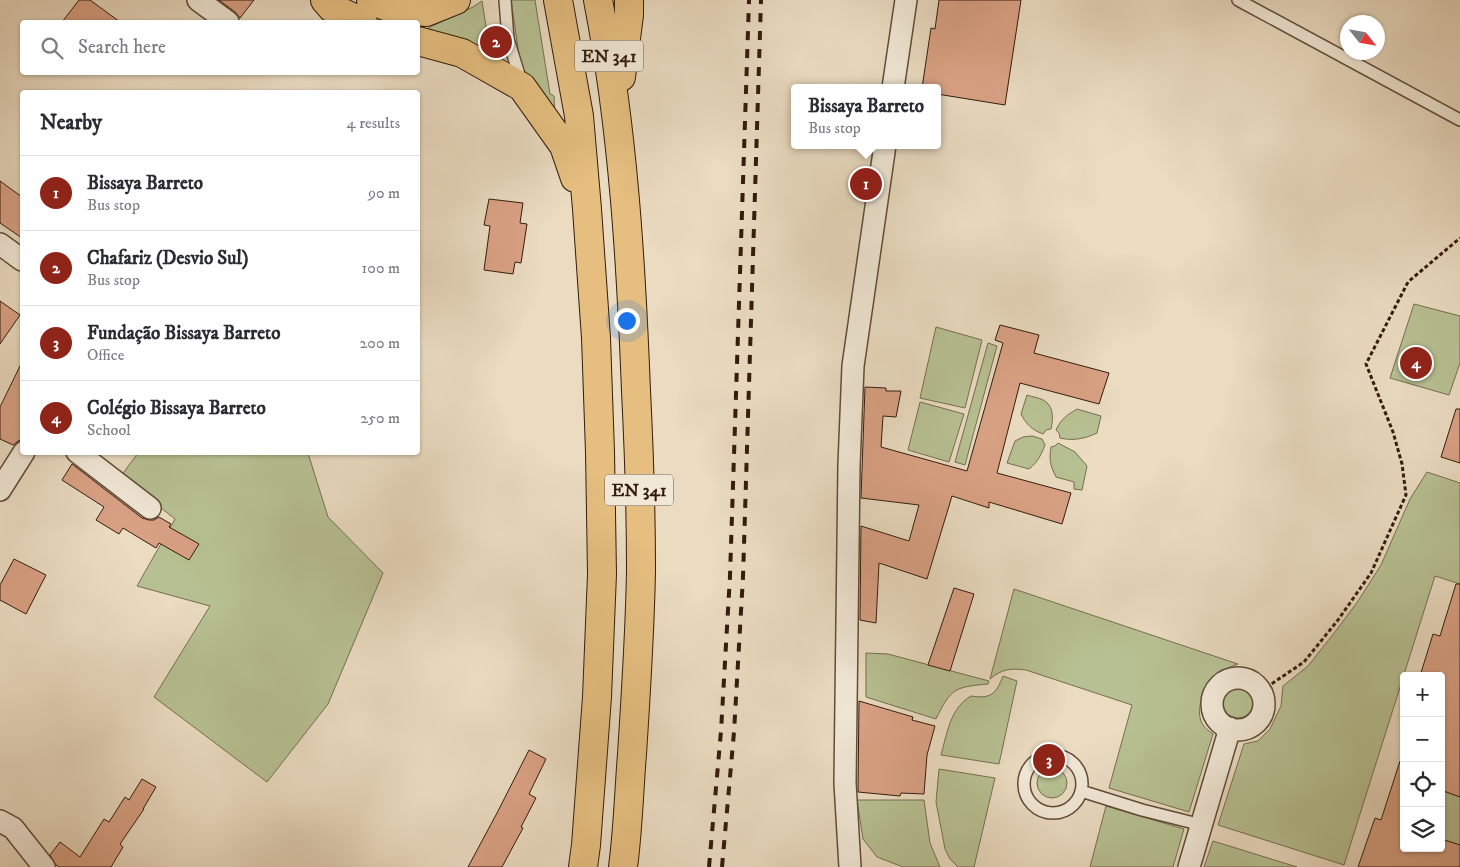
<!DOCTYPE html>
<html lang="en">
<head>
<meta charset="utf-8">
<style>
  :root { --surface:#fff; --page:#f2f2f3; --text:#2b2b33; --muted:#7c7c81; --line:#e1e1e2; --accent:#8f2418 }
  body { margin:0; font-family:"IM FELL DW Pica",serif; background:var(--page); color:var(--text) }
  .controls { position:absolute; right:15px; bottom:15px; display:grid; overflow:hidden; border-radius:5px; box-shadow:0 1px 4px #0004 }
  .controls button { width:45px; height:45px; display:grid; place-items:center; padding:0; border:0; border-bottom:1px solid var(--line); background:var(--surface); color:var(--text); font:25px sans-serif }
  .compass { position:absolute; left:1340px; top:15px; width:45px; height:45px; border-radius:50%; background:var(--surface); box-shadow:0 1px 4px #0004; rotate:121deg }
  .you { position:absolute; left:626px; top:320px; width:18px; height:18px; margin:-12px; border:4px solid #fff; border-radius:50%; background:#1a73e8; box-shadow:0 0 0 8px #1a73e833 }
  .badge { display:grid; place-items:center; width:32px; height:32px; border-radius:50%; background:var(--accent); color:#fff; font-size:16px; font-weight:700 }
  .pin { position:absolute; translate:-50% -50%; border:2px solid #fff; box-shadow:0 1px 5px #0006 }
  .popup { position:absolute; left:791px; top:84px; width:150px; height:65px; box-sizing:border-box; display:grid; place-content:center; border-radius:5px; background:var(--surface); filter:drop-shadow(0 1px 4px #0005); font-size:16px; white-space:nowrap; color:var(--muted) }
  .popup b { font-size:19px; color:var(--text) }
  .popup::after { content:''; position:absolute; left:50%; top:100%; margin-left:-10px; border:10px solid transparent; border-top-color:var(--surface) }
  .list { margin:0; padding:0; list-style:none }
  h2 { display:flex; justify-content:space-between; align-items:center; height:65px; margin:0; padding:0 20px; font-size:21px }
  h2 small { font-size:16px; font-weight:400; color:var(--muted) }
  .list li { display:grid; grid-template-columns:32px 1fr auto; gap:15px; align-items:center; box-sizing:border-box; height:75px; padding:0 20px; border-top:1px solid var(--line) }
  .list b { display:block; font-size:19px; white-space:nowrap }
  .list p { margin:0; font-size:16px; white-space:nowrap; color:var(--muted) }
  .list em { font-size:16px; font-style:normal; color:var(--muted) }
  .icon { flex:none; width:28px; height:28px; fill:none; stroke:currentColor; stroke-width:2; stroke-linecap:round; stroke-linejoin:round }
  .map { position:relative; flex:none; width:1460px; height:867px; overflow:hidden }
  .search { position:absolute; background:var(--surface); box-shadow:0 1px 4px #0004; left:20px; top:20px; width:400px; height:55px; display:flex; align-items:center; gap:12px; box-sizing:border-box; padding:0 18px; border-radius:5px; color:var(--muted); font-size:19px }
  .panel { position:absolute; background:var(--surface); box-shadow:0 1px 4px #0004; left:20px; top:90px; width:400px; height:365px; border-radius:5px }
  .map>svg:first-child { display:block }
</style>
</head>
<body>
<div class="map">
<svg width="1460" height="867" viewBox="0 0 1460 867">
  <rect width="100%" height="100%" fill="#eadbc1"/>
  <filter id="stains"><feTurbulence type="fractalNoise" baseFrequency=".004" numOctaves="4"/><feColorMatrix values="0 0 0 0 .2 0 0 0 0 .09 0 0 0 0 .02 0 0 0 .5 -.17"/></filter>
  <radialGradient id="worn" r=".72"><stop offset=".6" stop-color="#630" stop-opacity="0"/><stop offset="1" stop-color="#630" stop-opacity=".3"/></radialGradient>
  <path fill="#b7c092" stroke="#756e4e" d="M 511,0 L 535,0 L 550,94 L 554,96 L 555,114 L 526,76 L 520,62 Z
    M 482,1 L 490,52 L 429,32 L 427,30 L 428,28 L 473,7 Z
    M 1414,304 L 1460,316 L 1460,363 L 1449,395 L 1390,378 Z
    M 936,327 L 982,340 L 965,408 L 920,398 Z
    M 988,343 L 997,346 L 965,465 L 955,462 Z
    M 1027,395 C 1032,397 1042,398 1046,402 C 1054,408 1053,420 1051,429 L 1046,430 L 1043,434 C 1032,430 1026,424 1021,414 Z
    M 920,402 L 964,414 L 949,462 L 908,450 Z
    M 1077,409 L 1101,416 L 1097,433 C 1084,439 1073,441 1060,438 L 1059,433 L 1056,430 C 1061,419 1067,415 1077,409 Z
    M 1032,436 L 1042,439 L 1045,445 C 1041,455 1038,462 1029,469 L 1007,463 L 1015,441 L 1023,437 Z
    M 1058,443 L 1075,452 L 1087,466 L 1082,490 L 1074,489 L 1074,482 L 1056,477 C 1050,465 1049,460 1051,447 L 1055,446 Z
    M 138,453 L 308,453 L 328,517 L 383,573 L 328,704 L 267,782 L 154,697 L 210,606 L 137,586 L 175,519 L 121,476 Z
    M 1427,472 L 1460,483 L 1460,584 L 1435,576 L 1344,865 L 1218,825 L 1244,744 L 1258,741 L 1270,729 L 1281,706 L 1283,686 L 1308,666 L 1335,632 L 1358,601 L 1381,565 L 1410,499 Z
    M 1014,589 L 1238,664 C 1229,667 1221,671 1214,677 C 1204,685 1195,711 1202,723 C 1204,728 1209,731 1213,734 L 1189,812 L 1109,788 L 1132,705 L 1026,670 C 1010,668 1002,669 990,679 Z
    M 866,653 L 888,654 L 989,681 L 988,684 C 955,687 951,688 936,719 L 866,697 Z
    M 1003,676 L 1017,681 L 999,764 L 941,755 C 947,734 950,708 971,696 C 991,699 996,694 1003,676 Z
    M1223 703a15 15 0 1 1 30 0a15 15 0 1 1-30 0Z
    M1037 783a15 15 0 1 1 30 0a15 15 0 1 1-30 0Z
    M 939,769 L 995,778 L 974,867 L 958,867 L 950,859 L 945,849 L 942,833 L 936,802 Z
    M 1441,790 L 1460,797 L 1460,845 L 1441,839 Z
    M 857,800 L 924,800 L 930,843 L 940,867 L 903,867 L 877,857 L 863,839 Z
    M 1106,806 L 1184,829 L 1173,867 L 1090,867 Z
    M 1213,841 L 1297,867 L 1204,867 Z"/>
  <path fill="#d9a184" stroke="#331c0b" d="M 79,0 L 90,0 L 120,22 L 62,22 Z
    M 219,0 L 254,0 L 240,18 L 235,12 Z
    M 939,0 L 1021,0 L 1005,105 L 937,94 L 937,88 L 922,88 L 931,28 L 935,29 Z
    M 0,181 L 22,197 L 22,238 L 0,223 Z
    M 489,199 L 523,203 L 520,223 L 527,224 L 521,263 L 515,262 L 513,274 L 484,270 L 490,226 L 484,225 Z
    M 0,301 L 20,315 L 0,344 Z
    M 1000,325 L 1039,335 L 1034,353 L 1109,373 L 1099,404 L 1020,383 L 997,473 L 1071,493 L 1062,524 L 989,502 L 989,508 L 952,496 L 927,579 L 879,563 L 876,623 L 860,620 L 861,526 L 909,541 L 919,505 L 861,498 L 865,387 L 886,388 L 886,391 L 901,391 L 896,417 L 883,416 L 881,447 L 967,471 L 1003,343 L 995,340 Z
    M 22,362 L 22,440 L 18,441 L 13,445 L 0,439 L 0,407 Z
    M 1456,409 L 1460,409 L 1460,463 L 1441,457 Z
    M 72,464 L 142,518 L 149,520 L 154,520 L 159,517 L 171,524 L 169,527 L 199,544 L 189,560 L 159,543 L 156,548 L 123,528 L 119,534 L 96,520 L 104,507 L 62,480 Z
    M 14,559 L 46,575 L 26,614 L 0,600 L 0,585 Z
    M 1456,584 L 1460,584 L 1460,797 L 1441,790 L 1441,676 L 1420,676 L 1433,634 L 1440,636 Z
    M 954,588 L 974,594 L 950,671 L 928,665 Z
    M 859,701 L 913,717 L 912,720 L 935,726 L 927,755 L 924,794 L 901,793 L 900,796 L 858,792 Z
    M 529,750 L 546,759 L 529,794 L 536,798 L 521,827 L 523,828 L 502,867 L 468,867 L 497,813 Z
    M 1400,761 L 1404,762 L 1404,848 L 1441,848 L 1441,839 L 1460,845 L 1460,867 L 1358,867 L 1375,818 L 1381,820 Z
    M 142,779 L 156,787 L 143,809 L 144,809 L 120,844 L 123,847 L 111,867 L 59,867 L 56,865 L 50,855 L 60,842 L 80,857 L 104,819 L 109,822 L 125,797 L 129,800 Z"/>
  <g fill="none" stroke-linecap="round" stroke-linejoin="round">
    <defs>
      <path id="service" d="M 505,0 L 508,39 L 521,81
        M 1238,0 L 1460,120
        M1024 784a29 29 0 1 1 58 0a29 29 0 1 1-58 0Z
        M 1081,791 L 1142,810 L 1202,825"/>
      <path id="minor" d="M 198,0 L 228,22
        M 893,88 L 906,0
        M 0,244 L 22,260
        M 77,452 L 150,508
        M 0,490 L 24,452
        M1212 704a26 26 0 1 1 52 0a26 26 0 1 1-52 0Z
        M 0,821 L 13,828 L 44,867
        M 850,867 L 845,783 L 849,465 L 853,366 L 885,145
        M 1189,867 L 1230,728"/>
      <path id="trunk" d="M 325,0 L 332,8 L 363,22
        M 371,0 L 393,9 L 426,12 L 456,0
        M 558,0 L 579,116 L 587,209 L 596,338 L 600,452 L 602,574 L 597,697 L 586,845 L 583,867
        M 598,0 C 623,128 631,261 636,391 C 639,451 641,511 641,570 C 640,631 636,693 632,754 C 629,791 628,830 623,867
        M 418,41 L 462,53 L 522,87 L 564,146 L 575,178
        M 621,77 L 629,15 L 629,0"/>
    </defs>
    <use href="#service" stroke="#614c38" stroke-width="14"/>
    <use href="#minor" stroke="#614c38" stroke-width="24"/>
    <use href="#trunk" stroke="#331c0b" stroke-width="30"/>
    <path stroke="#331c0b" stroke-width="3" stroke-dasharray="4 2.5" stroke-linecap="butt" d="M 1261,691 L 1304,662 L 1338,620 L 1371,573 L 1406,495 L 1402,464 L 1393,432 L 1366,364 L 1408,282 L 1460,238"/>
    <use href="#service" stroke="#f1e8d7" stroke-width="11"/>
    <use href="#minor" stroke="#f1e8d7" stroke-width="21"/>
    <use href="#trunk" stroke="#e5be80" stroke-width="28"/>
    <path stroke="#331c0b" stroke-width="4" stroke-dasharray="9 9" stroke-linecap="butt" d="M 709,867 L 721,731 L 730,576 L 749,0
      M 722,867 L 734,732 L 743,577 L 761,0"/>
  </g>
  <g text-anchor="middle" stroke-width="4" stroke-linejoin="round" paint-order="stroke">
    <g fill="#f1e8d7" stroke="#6c5948" stroke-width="1">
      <rect x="575" y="40.5" width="68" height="31" rx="4"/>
      <rect x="605" y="474.5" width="68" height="31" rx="4"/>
    </g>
    <g font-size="18" font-weight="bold" fill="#331c0b">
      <text x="609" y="62">EN 341</text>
      <text x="639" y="496">EN 341</text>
    </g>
  </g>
  <rect width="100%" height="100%" filter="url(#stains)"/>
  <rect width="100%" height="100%" fill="url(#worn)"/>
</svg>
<div class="controls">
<button>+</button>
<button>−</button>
<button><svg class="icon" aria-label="locate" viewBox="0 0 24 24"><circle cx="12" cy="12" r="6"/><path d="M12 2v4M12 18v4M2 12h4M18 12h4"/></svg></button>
<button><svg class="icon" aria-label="layers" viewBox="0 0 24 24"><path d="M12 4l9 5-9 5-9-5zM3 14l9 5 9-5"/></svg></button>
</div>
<svg class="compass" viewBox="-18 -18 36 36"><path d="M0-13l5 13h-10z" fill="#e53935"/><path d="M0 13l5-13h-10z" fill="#7c7c81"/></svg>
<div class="you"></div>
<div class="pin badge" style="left:866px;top:184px">1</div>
<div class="popup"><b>Bissaya Barreto</b>Bus stop</div>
<div class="pin badge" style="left:496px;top:42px">2</div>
<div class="pin badge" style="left:1049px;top:760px">3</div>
<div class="pin badge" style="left:1416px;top:363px">4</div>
<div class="search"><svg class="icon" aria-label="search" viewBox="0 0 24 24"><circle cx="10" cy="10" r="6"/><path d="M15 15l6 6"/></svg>Search here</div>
<section class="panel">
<h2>Nearby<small>4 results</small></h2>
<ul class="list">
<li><span class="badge">1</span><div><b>Bissaya Barreto</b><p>Bus stop</p></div><em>90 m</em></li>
<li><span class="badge">2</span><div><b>Chafariz (Desvio Sul)</b><p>Bus stop</p></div><em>100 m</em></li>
<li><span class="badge">3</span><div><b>Fundação Bissaya Barreto</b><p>Office</p></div><em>200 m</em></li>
<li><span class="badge">4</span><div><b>Colégio Bissaya Barreto</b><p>School</p></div><em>250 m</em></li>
</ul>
</section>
</div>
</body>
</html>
